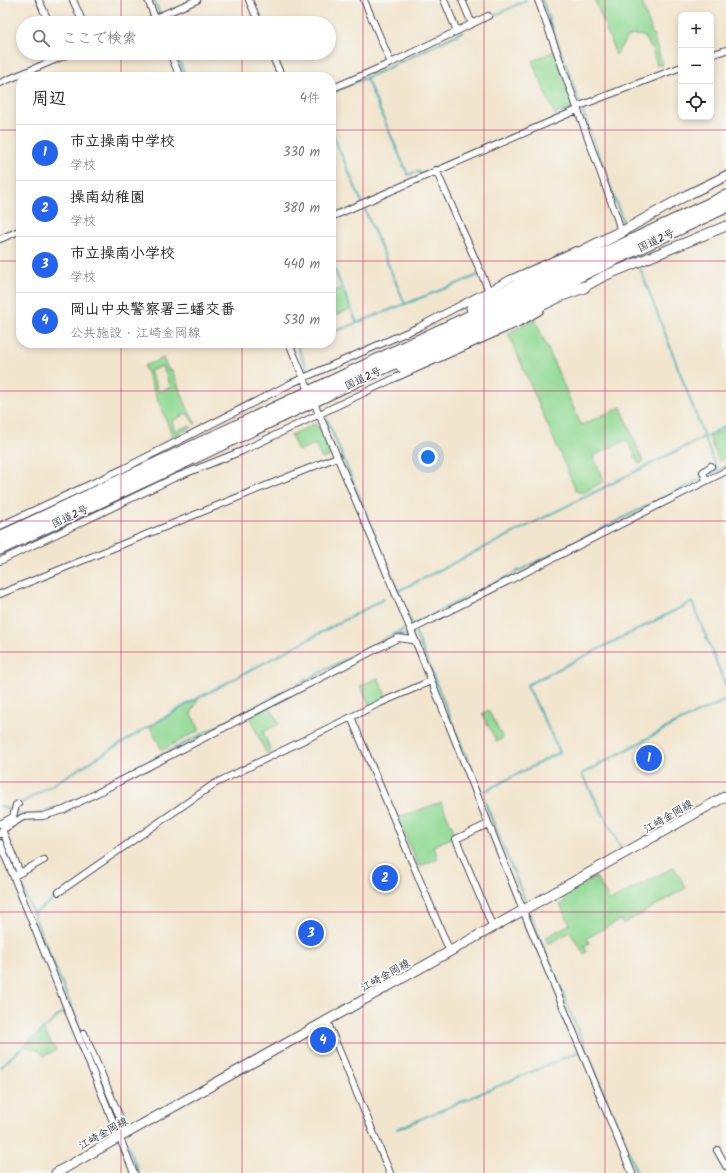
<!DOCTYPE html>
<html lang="ja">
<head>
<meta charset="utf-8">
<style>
  :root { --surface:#fff; --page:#f2f2f2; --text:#222; --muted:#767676; --line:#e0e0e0; --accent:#2563eb }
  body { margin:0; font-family:Kalam,"Klee One",sans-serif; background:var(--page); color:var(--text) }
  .controls { position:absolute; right:12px; top:12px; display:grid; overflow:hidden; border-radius:8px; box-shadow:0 2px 6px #0003 }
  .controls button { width:36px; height:36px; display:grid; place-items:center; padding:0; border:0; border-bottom:1px solid var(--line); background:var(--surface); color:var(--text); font:20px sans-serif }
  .you { position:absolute; left:428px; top:457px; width:14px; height:14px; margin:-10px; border:3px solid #fff; border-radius:50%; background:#1a73e8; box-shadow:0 0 0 6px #1a73e833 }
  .badge { display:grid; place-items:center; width:26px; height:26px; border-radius:50%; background:var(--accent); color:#fff; font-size:13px; font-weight:700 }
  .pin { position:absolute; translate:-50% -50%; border:2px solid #fff; box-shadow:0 1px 4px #0006 }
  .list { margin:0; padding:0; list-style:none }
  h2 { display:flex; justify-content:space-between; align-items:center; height:52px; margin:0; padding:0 16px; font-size:17px }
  h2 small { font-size:13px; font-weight:400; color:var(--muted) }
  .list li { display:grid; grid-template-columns:26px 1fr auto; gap:12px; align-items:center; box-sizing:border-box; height:56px; padding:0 16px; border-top:1px solid var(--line) }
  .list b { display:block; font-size:15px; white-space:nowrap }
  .list p { margin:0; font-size:13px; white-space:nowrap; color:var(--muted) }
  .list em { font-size:13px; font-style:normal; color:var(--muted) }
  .icon { flex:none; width:22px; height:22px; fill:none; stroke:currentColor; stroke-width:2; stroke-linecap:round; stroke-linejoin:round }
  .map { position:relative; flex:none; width:726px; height:1173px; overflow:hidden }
  .search { position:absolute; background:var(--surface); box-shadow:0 2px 6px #0003; left:16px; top:16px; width:320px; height:44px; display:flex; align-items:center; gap:10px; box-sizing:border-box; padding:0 14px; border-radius:22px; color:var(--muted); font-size:15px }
  .panel { position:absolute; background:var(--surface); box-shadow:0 2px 6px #0003; left:16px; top:72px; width:320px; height:276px; border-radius:16px }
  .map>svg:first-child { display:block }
</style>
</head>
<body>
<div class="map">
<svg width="726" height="1173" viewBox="0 0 726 1173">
  <rect width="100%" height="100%" fill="#f6f6f2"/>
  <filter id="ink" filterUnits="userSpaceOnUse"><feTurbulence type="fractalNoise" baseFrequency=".025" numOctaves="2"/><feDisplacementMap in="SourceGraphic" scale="8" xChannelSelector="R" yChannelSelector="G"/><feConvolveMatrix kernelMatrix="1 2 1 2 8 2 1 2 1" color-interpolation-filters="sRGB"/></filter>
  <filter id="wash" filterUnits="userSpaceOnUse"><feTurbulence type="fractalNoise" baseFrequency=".012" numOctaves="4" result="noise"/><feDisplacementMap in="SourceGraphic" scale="16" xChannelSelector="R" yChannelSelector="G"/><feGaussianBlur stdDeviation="0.9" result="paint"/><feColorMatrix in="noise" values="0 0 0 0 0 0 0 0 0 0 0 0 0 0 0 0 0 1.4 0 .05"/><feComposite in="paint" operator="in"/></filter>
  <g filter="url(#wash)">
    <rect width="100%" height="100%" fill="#f2e5ce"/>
    <path fill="#92da94" stroke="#5a7e68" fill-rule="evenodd" d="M 595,0 L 641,0 L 663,65 L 657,65 L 652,49 L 644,36 L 635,35 L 627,37 L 616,55 Z
      M 555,51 L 575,106 L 555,115 L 532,61 Z
      M 342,288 L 351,309 L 331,317 L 331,293 Z
      M 535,319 L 581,425 L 621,407 L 643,462 L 639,464 L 627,440 L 593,456 L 604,481 L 583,493 L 576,491 L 508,333 Z
      M 163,358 L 169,371 L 172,370 L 186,405 L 196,424 L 195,425 L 187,413 L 172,421 L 175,431 L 188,426 L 192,427 L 173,437 L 144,366 ZM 162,366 L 171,387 L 159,392 L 150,371 Z
      M 314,424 L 320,427 L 331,454 L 330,456 L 322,459 L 315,444 L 298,451 L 291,435 Z
      M 726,429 L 726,457 L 719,461 L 709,437 Z
      M 378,678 L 387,698 L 370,706 L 360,686 Z
      M 198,699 L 191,714 L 200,730 L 162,750 L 150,727 Z
      M 270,706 L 279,724 L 263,732 L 272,752 L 268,754 L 266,753 L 249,716 Z
      M 488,710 L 503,738 L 497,742 L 482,714 Z
      M 441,802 L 456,836 L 433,846 L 438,858 L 419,867 L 397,818 Z
      M 674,867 L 686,888 L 623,924 L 620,920 L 587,938 L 589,943 L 584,946 L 587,952 L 584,954 L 570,932 L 548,944 L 546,937 L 570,924 L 560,905 L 565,901 L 563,896 L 596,877 L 610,901 Z
      M 43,1029 L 56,1050 L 44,1056 L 38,1050 L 26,1047 L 39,1036 L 39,1034 Z"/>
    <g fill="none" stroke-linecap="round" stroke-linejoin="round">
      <path stroke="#3cadb5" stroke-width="2" d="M 154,0 L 164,23
        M 542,0 L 624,224
        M 488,19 L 526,0
        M 176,53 L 186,77
        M 366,78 L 408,175 L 418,171 L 420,174 L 444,165
        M 331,93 L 384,70 L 462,32
        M 563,113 L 575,108
        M 331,130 L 405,304
        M 331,261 L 357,323
        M 640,268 L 717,470
        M 331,333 L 479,275
        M 296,343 L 307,369
        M 297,346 L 305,343
        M 327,419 L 412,625
        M 398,591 L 726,426
        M 414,629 L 525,900
        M 397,634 L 412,636
        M 485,791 L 560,752 L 527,685 L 692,602 L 726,686
        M 208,792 L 218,785
        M 0,806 L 23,814 L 30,814
        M 17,810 L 20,804 L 185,705 L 384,599
        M 39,813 L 64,806 L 412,625 L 726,466
        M 622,850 L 582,774 L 674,724 L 726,700
        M 8,852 L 82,1033
        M 33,914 L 61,894
        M 530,914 L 637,1173
        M 0,1067 L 64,1011
        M 112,1107 L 121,1128
        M 397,1129 L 578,1052
        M 126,1142 L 139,1173"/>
    </g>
  </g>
  <g filter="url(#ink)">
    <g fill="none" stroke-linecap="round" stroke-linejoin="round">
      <defs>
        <path id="street" d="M 39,0 L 49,23
          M 73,0 L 83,23
          M 249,0 L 259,23
          M 364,0 L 391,63
          M 444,0 L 457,31
          M 462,0 L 472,24
          M 538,0 L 617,218 L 621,232 L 619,232
          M 143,23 L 155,18 L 148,0
          M 157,23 L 155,18 L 197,0
          M 170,53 L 180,77
          M 271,53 L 282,77
          M 711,55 L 726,50
          M 0,83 L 71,53
          M 331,89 L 391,63 L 488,16
          M 577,107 L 681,67
          M 436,170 L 489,291
          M 331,217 L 577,110
          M 0,239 L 21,230
          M 289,343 L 307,386
          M 316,407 L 411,630 L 525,915 L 632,1173
          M 706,480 L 703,472 L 711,466
          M 0,526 L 123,469 L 292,383 L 419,327 L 510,279 L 576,250
          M 0,561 L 174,478 L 242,451 L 395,378 L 523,321 L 540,311
          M 0,594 L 337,457
          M 411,630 L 726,471
          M 351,717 L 450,952
          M 0,824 L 13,817 L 16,805 L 18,804
          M 488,824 L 456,839 L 493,928
          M 3,832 L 20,873 L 14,876
          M 0,834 L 3,832 L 2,830 L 23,817 L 43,816 L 64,810 L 398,638 L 413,640
          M 0,843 L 134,1173
          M 20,873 L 44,860
          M 59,892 L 214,784 L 380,703 L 431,681
          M 327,1021 L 390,1173
          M 84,1033 L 127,1134
          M 717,1150 L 726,1166"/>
        <path id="secondary" d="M 621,232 L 687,195 L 726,176
          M 584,287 L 604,276 L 726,226
          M 56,1173 L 726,796"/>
        <path id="highway" d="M 472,308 L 621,232
          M 402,367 L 497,326 L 562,295 L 584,287
          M 0,537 L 726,196
          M 0,549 L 726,207"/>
      </defs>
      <use href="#street" stroke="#413f51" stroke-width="8"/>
      <use href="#secondary" stroke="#413f51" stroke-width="11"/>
      <use href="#highway" stroke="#413f51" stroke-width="13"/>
      <use href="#street" stroke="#fff" stroke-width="6"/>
      <use href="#secondary" stroke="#fff" stroke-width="9"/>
      <use href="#highway" stroke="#fff" stroke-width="11"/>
    </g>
  </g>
  <path fill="none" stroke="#c2185b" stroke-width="1" stroke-opacity="0.55" d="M 121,0 L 121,23M 242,0 L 242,23M 363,0 L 363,1173M 484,0 L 484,1173M 605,0 L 605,1173M 121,53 L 121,77M 242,53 L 242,77M 0,130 L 21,130M 331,130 L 726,130M 0,261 L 21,261M 331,261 L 726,261M 121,343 L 121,1173M 242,343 L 242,1173M 0,391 L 726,391M 0,521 L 726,521M 0,652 L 726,652M 0,782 L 726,782M 0,912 L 726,912M 0,1043 L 726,1043"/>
  <g text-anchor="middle" stroke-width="4" stroke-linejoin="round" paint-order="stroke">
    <g font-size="11" fill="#22223b" stroke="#f6f6f2">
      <text transform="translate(656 240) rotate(-25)" y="4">国道2号</text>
      <text transform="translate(363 378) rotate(-25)" y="4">国道2号</text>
      <text transform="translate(70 516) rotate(-25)" y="4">国道2号</text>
      <text transform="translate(668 816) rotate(-30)" y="4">江崎金岡線</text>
      <text transform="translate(385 975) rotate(-29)" y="4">江崎金岡線</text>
      <text transform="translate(103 1133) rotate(-29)" y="4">江崎金岡線</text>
    </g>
  </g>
</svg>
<div class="controls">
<button>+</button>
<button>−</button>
<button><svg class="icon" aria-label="locate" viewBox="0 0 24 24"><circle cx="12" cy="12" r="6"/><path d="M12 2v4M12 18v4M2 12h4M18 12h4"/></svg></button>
</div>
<div class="you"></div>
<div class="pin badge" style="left:649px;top:758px">1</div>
<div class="pin badge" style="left:385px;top:878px">2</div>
<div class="pin badge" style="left:311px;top:933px">3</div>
<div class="pin badge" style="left:323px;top:1040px">4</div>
<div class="search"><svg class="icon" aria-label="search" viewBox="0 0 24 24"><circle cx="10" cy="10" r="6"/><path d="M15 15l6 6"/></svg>ここで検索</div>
<section class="panel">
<h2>周辺<small>4件</small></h2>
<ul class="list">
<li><span class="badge">1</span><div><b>市立操南中学校</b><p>学校</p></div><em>330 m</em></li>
<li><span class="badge">2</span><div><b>操南幼稚園</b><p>学校</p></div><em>380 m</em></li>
<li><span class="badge">3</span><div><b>市立操南小学校</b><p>学校</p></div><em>440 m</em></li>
<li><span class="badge">4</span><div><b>岡山中央警察署三蟠交番</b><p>公共施設 · 江崎金岡線</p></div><em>530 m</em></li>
</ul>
</section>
</div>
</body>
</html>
